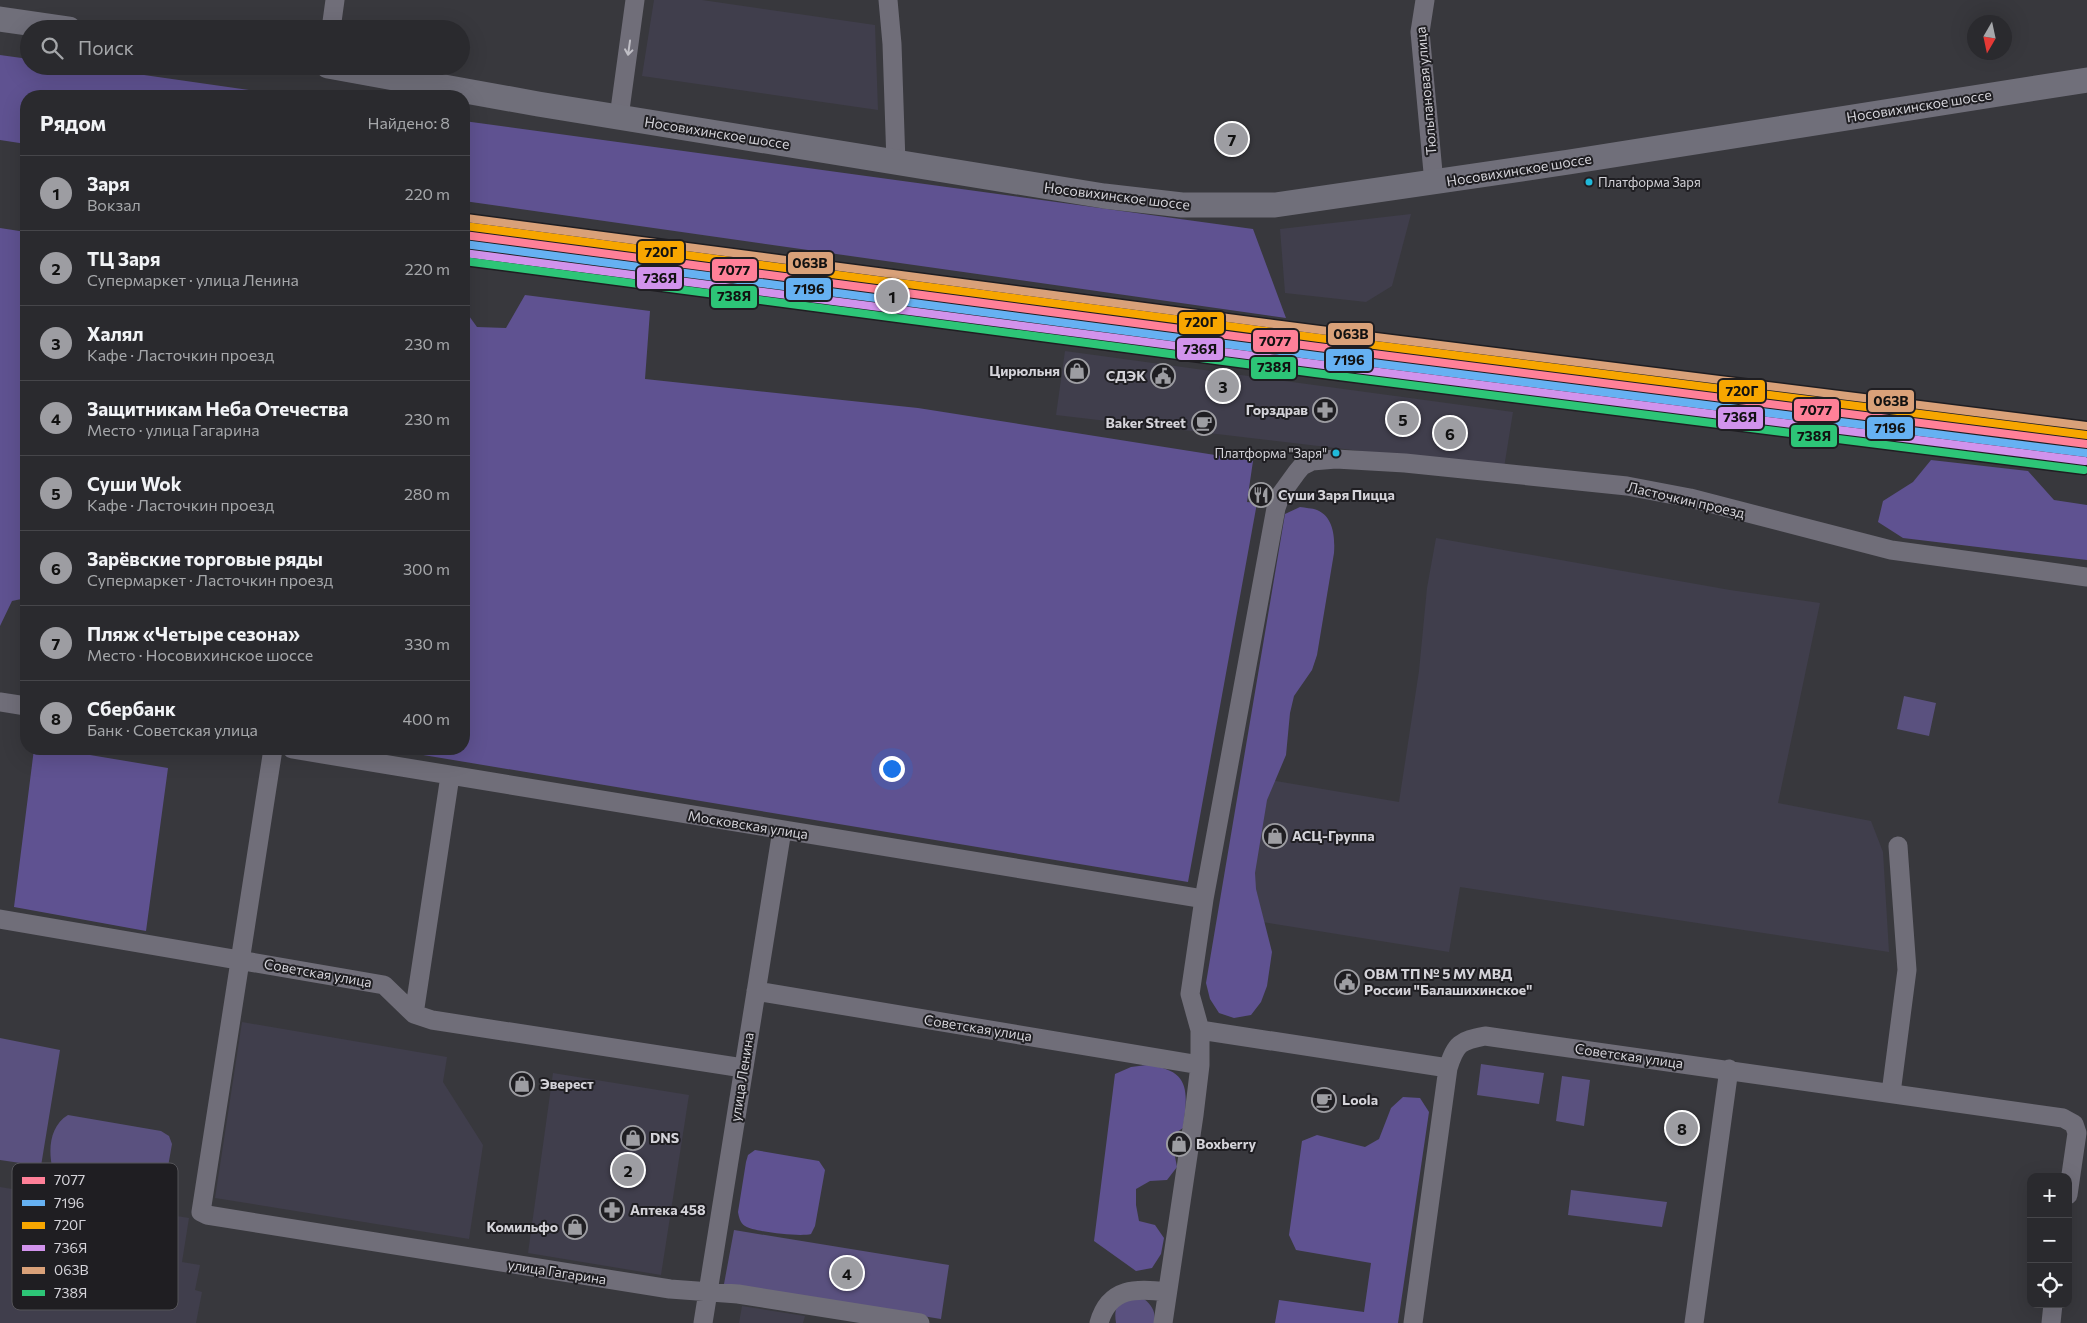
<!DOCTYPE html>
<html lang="ru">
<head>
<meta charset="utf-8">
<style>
  :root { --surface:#2a2a2e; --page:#323236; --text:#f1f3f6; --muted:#a5a7aa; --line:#46464a; --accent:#9d9da2 }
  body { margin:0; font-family:Commissioner,sans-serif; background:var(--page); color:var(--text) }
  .controls { position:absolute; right:15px; bottom:15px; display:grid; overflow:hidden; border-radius:10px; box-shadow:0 5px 20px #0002 }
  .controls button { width:45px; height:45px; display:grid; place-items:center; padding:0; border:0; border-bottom:1px solid var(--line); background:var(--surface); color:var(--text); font:25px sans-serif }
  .compass { position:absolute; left:1967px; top:15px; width:45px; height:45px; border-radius:50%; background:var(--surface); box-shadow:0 5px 20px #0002; rotate:189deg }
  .you { position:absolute; left:891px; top:768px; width:18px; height:18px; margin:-12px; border:4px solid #fff; border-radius:50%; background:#1a73e8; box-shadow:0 0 0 8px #1a73e833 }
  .badge { display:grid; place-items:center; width:32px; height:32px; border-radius:50%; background:var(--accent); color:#111; font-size:16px; font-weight:700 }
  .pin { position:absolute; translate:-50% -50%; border:2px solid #fff; box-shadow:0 1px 5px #0006 }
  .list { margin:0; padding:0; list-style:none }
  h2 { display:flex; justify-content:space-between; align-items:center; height:65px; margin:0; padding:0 20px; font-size:21px }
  h2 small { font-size:16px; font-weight:400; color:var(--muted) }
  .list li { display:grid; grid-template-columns:32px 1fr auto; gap:15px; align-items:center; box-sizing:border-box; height:75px; padding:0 20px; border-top:1px solid var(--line) }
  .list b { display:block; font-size:19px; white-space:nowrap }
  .list p { margin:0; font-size:16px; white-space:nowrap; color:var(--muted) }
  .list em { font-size:16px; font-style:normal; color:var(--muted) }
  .icon { flex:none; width:28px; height:28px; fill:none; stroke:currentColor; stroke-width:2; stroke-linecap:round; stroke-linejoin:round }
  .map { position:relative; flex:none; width:2087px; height:1323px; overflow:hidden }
  .search { position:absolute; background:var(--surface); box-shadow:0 5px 20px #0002; left:20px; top:20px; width:450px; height:55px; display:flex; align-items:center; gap:12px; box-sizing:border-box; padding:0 18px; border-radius:28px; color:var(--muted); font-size:19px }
  .panel { position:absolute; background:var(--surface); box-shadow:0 5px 20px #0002; left:20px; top:90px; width:450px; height:665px; border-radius:20px }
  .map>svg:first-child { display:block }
</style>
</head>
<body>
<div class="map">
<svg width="2087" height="1323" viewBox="0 0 2087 1323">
  <rect width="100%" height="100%" fill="#38383d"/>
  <path fill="#403e4c" d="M 654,0 L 702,0 L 875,25 L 878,110 L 642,76 Z
    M 1411,214 L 1392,286 L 1366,302 L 1285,293 L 1280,229 Z
    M 1065,351 L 1513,412 L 1504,468 L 1056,415 Z
    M 1436,538 L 1730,590 L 1820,603 L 1778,803 L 1871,821 L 1883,852 L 1889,952 L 1460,887 L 1449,952 L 1244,919 L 1264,779 L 1399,802 L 1419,671 L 1427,588 Z
    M 242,1022 L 447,1057 L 443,1082 L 483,1145 L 469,1239 L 215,1198 Z
    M 553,1073 L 689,1095 L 661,1275 L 528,1253 Z
    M 0,1187 L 189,1218 L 182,1262 L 200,1265 L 195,1290 L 202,1292 L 196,1323 L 0,1323 Z
    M 742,1306 L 805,1316 L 803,1323 L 739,1323 Z"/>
  <path fill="#5a517f" d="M 1904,696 L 1936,703 L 1929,736 L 1897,729 Z
    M 0,1038 L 60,1050 L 41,1166 L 0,1160 Z
    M 1481,1064 L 1544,1073 L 1539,1104 L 1477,1095 Z
    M 1562,1076 L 1590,1080 L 1584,1126 L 1556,1121 Z
    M 68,1115 L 161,1131 L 169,1136 L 172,1144 L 166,1178 L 161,1185 L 152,1187 L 60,1172 L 52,1166 C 48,1147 51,1125 68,1115 Z
    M 1571,1190 L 1667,1202 L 1662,1227 L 1568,1215 Z
    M 734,1230 L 949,1265 L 941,1319 L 724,1284 Z
    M 1144,1299 C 1153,1306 1156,1313 1154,1323 L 1116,1323 C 1112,1300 1126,1300 1144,1299 Z"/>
  <path fill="#5f5291" d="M 0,55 L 29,59 L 29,66 L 81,66 L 291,96 L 26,96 L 26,144 L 0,140 Z
    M 464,121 L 1253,229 L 1286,318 L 464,201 Z
    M 0,228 L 26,232 L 26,598 L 12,601 L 0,626 Z
    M 525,295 L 650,311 L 645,379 L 918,408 L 1253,461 L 1247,502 L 1257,503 L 1188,882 L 387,749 L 464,749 L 464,309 L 477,327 L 506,328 Z
    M 1931,460 L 2028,471 L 2054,500 L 2087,505 L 2087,560 L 1903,538 L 1878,522 L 1883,501 L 1913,482 Z
    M 1300,507 C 1305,508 1312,508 1317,510 C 1334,517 1335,538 1334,553 L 1317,655 L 1312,670 L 1294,696 L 1290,713 L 1286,755 L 1267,800 L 1255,873 L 1256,889 L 1272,952 L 1267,986 L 1261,1002 L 1251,1015 L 1234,1018 L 1219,1013 L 1210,999 L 1206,983 L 1285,514 Z
    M 34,749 L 54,749 L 168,768 L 146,931 L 14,907 Z
    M 1147,1065 C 1191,1070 1188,1091 1183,1128 L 1171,1136 L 1177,1167 L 1167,1180 L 1150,1181 L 1136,1189 L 1136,1205 L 1139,1221 L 1155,1225 L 1164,1238 L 1161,1254 L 1152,1268 L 1136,1271 L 1094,1241 L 1115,1074 L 1131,1067 Z
    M 1403,1097 L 1420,1098 L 1429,1112 L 1398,1323 L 1275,1323 L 1279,1300 L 1364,1312 L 1371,1263 L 1296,1250 L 1289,1235 L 1302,1141 L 1317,1135 L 1365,1147 L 1379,1139 L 1391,1108 Z
    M 755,1150 L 819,1161 L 825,1170 L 815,1226 L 811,1234 C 800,1237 754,1232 745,1226 C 740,1223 739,1217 738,1212 L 746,1162 L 748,1155 Z"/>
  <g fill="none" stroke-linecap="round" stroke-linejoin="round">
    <path stroke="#706e79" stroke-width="19" d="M 888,0 L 892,44 L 896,163
      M 1425,0 L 1420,32 L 1434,183
      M 331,29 L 335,0
      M 619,117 L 635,0
      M 0,702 L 26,706
      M 273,749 L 201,1212 L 207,1215 L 670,1289 L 738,1294 L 920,1323
      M 292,749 L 1204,899
      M 0,919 L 384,985 L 414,1014 L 432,1020 L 743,1068
      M 756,991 L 1200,1065
      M 414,1014 L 450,776
      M 1200,1030 L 1448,1068
      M 1891,1093 L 1907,970 L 1898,846
      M 703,1323 L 782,830
      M 1099,1323 C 1109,1287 1137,1288 1167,1292
      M 1163,1323 L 1194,1115 L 1200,1065 L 1200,1030 L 1190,994 L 1204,899 L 1276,508 L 1281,494 L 1297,472 L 1302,466 L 1312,461 L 1336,459 L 1405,463 L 1627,486 L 1690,498 L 1891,550 L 2087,577
      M 1413,1323 L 1448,1068 C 1456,1043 1460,1041 1485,1036 L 2063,1118 L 2074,1124 L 2077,1133 L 2068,1195
      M 1694,1323 L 1729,1069
      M 2051,1323 L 2053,1304"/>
    <path stroke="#706f7a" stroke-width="25" d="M 0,19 L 69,29
      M 328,66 L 538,104 L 1104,196 L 1182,205 L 1275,205 L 1569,162 L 2087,80"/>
    <defs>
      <path id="rail-1" d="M 464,235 L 1318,347 L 2087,444"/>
      <path id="rail-2" d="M 464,244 L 1317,356 L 2086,453"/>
      <path id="rail-3" d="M 465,226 L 1319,338 L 2087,435"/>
      <path id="rail-4" d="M 464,253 L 1316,364 L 2085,461"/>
      <path id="rail-5" d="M 466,218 L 1320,330 L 2087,426"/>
      <path id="rail-6" d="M 464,261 L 1315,373 L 2084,470"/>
    </defs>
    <use href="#rail-1" stroke="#1f1e22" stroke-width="11"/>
    <use href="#rail-2" stroke="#1f1e22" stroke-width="11"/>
    <use href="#rail-3" stroke="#1f1e22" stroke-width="11"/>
    <use href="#rail-4" stroke="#1f1e22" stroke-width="11"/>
    <use href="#rail-5" stroke="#1f1e22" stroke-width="11"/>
    <use href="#rail-6" stroke="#1f1e22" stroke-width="11"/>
    <use href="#rail-1" stroke="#ff8098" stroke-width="8"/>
    <use href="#rail-2" stroke="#66b1f2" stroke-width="8"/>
    <use href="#rail-3" stroke="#f7a600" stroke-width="8"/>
    <use href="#rail-4" stroke="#d193ec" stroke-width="8"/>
    <use href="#rail-5" stroke="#d9a179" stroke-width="8"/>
    <use href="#rail-6" stroke="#2dc577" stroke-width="8"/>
  </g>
  <defs><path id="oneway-shaft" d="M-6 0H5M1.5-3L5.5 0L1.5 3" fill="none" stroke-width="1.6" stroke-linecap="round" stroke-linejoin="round" transform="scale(1.25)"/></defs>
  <use stroke="#c0bfc6" href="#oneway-shaft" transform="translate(629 48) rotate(98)"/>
  <defs>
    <symbol id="shop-ring" viewBox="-11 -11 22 22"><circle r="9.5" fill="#1f1e22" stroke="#9d9da2" stroke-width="1.5"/><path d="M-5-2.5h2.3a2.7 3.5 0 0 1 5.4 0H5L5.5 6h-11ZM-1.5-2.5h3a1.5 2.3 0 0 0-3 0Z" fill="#9d9da2"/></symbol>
    <symbol id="civic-ring" viewBox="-11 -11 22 22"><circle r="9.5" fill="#1f1e22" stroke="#9d9da2" stroke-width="1.5"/><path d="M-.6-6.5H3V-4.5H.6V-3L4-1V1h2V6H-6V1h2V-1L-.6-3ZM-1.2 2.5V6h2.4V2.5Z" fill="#9d9da2"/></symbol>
    <symbol id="pharmacy-ring" viewBox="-11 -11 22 22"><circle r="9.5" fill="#1f1e22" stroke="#9d9da2" stroke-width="1.5"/><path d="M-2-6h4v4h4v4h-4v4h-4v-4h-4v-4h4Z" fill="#9d9da2"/></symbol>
    <symbol id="cafe-ring" viewBox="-11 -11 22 22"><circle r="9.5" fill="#1f1e22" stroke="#9d9da2" stroke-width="1.5"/><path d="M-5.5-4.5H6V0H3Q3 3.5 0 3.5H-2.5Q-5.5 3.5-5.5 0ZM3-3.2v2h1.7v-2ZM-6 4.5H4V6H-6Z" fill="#9d9da2"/></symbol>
    <symbol id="restaurant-ring" viewBox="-11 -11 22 22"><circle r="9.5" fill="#1f1e22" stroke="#9d9da2" stroke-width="1.5"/><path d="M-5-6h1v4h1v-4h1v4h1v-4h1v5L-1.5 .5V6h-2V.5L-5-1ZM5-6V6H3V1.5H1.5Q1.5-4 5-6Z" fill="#9d9da2"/></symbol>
  </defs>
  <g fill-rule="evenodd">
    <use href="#shop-ring" x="1063" y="357" width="28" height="28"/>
    <use href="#civic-ring" x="1149" y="362" width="28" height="28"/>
    <use href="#pharmacy-ring" x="1311" y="396" width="28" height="28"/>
    <use href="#cafe-ring" x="1190" y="409" width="28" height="28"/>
    <use href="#restaurant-ring" x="1247" y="481" width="28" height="28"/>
    <use href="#shop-ring" x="1261" y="822" width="28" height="28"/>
    <use href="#civic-ring" x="1333" y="968" width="28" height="28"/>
    <use href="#shop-ring" x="508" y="1070" width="28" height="28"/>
    <use href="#cafe-ring" x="1310" y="1086" width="28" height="28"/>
    <use href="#shop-ring" x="619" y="1124" width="28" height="28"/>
    <use href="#shop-ring" x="1165" y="1130" width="28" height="28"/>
    <use href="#pharmacy-ring" x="598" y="1196" width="28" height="28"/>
    <use href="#shop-ring" x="561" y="1213" width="28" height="28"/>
  </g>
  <g fill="#20b9da" stroke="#1f1e22" stroke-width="2">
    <circle cx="1589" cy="182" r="4.5"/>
    <circle cx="1336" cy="453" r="4.5"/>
  </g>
  <g text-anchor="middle" stroke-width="4" stroke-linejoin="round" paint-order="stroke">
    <g font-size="13" fill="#d4d3d9" stroke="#1f1e22" text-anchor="start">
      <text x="1598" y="187">Платформа Заря</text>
      <text x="1327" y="458" text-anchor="end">Платформа "Заря"</text>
    </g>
    <g font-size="14" fill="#d4d3d9" stroke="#1f1e22">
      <text transform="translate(1426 91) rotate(-95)" y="5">Тюльпановая улица</text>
      <text transform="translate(1919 106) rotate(-9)" y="5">Носовихинское шоссе</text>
      <text transform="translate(717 133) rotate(9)" y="5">Носовихинское шоссе</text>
      <text transform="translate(1519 170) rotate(-9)" y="5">Носовихинское шоссе</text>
      <text transform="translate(1117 196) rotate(7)" y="5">Носовихинское шоссе</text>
      <text transform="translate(1686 500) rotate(13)" y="5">Ласточкин проезд</text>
      <text transform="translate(748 825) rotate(9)" y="5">Московская улица</text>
      <text transform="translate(318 973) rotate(10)" y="5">Советская улица</text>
      <text transform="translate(978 1028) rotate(9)" y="5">Советская улица</text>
      <text transform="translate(1629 1056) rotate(8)" y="5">Советская улица</text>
      <text transform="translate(742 1077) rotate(-81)" y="5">улица Ленина</text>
      <text transform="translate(557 1272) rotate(9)" y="5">улица Гагарина</text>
    </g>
    <g font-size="14" font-weight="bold" fill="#d4d3d9" stroke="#1f1e22" text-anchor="start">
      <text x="1060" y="376" text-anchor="end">Цирюльня</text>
      <text x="1146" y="381" text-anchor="end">СДЭК</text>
      <text x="1308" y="415" text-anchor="end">Горздрав</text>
      <text x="1186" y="428" text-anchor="end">Baker Street</text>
      <text x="1278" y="500">Суши Заря Пицца</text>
      <text x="1292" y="841">АСЦ-Группа</text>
      <text x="1364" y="979">ОВМ ТП № 5 МУ МВД<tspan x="1364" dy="16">России "Балашихинское"</tspan></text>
      <text x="540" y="1089">Эверест</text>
      <text x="1342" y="1105">Loola</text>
      <text x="650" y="1143">DNS</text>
      <text x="1196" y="1149">Boxberry</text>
      <text x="630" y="1215">Аптека 458</text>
      <text x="558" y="1232" text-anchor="end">Комильфо</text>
    </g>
  </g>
  <rect x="12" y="1163" width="166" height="147" rx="8" fill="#1f1e22" stroke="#555459" stroke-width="1"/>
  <rect x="22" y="1177" width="23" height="7" fill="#ff8098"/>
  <rect x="22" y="1200" width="23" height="6" fill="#66b1f2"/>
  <rect x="22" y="1222" width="23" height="7" fill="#f7a600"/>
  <rect x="22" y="1245" width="23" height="6" fill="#d193ec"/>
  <rect x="22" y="1267" width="23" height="7" fill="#d9a179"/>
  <rect x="22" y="1290" width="23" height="6" fill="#2dc577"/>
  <g font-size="14" fill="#d4d3d9">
    <text x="54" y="1185">7077</text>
    <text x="54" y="1208">7196</text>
    <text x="54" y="1230">720Г</text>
    <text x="54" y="1253">736Я</text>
    <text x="54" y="1275">063В</text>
    <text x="54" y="1298">738Я</text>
  </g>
  <g stroke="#1f1e22" stroke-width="2">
    <rect x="637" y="240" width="48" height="24" rx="5" fill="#f7a600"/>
    <rect x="787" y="251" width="47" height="24" rx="5" fill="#d9a179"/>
    <rect x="711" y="258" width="47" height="24" rx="5" fill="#ff8098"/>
    <rect x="636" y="266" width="47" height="24" rx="5" fill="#d193ec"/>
    <rect x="785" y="277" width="47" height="24" rx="5" fill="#66b1f2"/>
    <rect x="710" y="285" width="48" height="24" rx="5" fill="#2dc577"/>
    <rect x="1178" y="311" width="47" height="24" rx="5" fill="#f7a600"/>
    <rect x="1327" y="322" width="47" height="24" rx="5" fill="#d9a179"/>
    <rect x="1252" y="329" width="47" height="24" rx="5" fill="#ff8098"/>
    <rect x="1176" y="337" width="48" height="24" rx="5" fill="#d193ec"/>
    <rect x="1325" y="348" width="48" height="24" rx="5" fill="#66b1f2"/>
    <rect x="1250" y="356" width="47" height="24" rx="5" fill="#2dc577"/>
    <rect x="1718" y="379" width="48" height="24" rx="5" fill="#f7a600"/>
    <rect x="1867" y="389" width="48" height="24" rx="5" fill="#d9a179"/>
    <rect x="1793" y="398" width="47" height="24" rx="5" fill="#ff8098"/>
    <rect x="1717" y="406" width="47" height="24" rx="5" fill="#d193ec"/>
    <rect x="1866" y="416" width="48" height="24" rx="5" fill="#66b1f2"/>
    <rect x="1790" y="424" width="48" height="24" rx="5" fill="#2dc577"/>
  </g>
  <g font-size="14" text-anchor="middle" font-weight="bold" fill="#111">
    <text x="661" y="257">720Г</text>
    <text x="810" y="268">063В</text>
    <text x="734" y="275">7077</text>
    <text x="660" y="283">736Я</text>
    <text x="809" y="294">7196</text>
    <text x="734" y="301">738Я</text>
    <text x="1201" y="327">720Г</text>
    <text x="1351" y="339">063В</text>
    <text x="1275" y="346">7077</text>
    <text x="1200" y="354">736Я</text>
    <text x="1349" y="365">7196</text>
    <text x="1274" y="372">738Я</text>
    <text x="1742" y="396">720Г</text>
    <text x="1891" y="406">063В</text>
    <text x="1816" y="415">7077</text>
    <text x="1740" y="422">736Я</text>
    <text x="1890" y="433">7196</text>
    <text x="1814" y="441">738Я</text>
  </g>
</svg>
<div class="controls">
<button>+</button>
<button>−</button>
<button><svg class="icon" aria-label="locate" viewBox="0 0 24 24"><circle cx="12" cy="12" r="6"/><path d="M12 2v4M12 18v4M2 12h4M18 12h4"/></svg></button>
</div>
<svg class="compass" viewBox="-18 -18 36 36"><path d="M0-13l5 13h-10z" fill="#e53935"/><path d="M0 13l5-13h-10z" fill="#a5a7aa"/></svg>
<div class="you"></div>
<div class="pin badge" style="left:892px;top:296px">1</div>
<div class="pin badge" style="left:628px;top:1170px">2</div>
<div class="pin badge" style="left:1223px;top:386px">3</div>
<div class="pin badge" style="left:847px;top:1273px">4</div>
<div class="pin badge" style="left:1403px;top:419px">5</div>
<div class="pin badge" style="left:1450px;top:433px">6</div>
<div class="pin badge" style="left:1232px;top:139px">7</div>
<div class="pin badge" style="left:1682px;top:1128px">8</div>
<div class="search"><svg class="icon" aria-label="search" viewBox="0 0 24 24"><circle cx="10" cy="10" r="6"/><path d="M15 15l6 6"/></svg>Поиск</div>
<section class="panel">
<h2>Рядом<small>Найдено: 8</small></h2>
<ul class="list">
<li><span class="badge">1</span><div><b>Заря</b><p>Вокзал</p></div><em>220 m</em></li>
<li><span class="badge">2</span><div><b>ТЦ Заря</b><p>Супермаркет · улица Ленина</p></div><em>220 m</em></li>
<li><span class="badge">3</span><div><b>Халял</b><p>Кафе · Ласточкин проезд</p></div><em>230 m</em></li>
<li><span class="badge">4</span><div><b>Защитникам Неба Отечества</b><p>Место · улица Гагарина</p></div><em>230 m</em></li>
<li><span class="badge">5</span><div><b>Суши Wok</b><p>Кафе · Ласточкин проезд</p></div><em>280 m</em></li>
<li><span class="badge">6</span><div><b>Зарёвские торговые ряды</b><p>Супермаркет · Ласточкин проезд</p></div><em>300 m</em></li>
<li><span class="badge">7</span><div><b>Пляж «Четыре сезона»</b><p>Место · Носовихинское шоссе</p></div><em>330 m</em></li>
<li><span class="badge">8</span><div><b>Сбербанк</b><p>Банк · Советская улица</p></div><em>400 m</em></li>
</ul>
</section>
</div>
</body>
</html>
